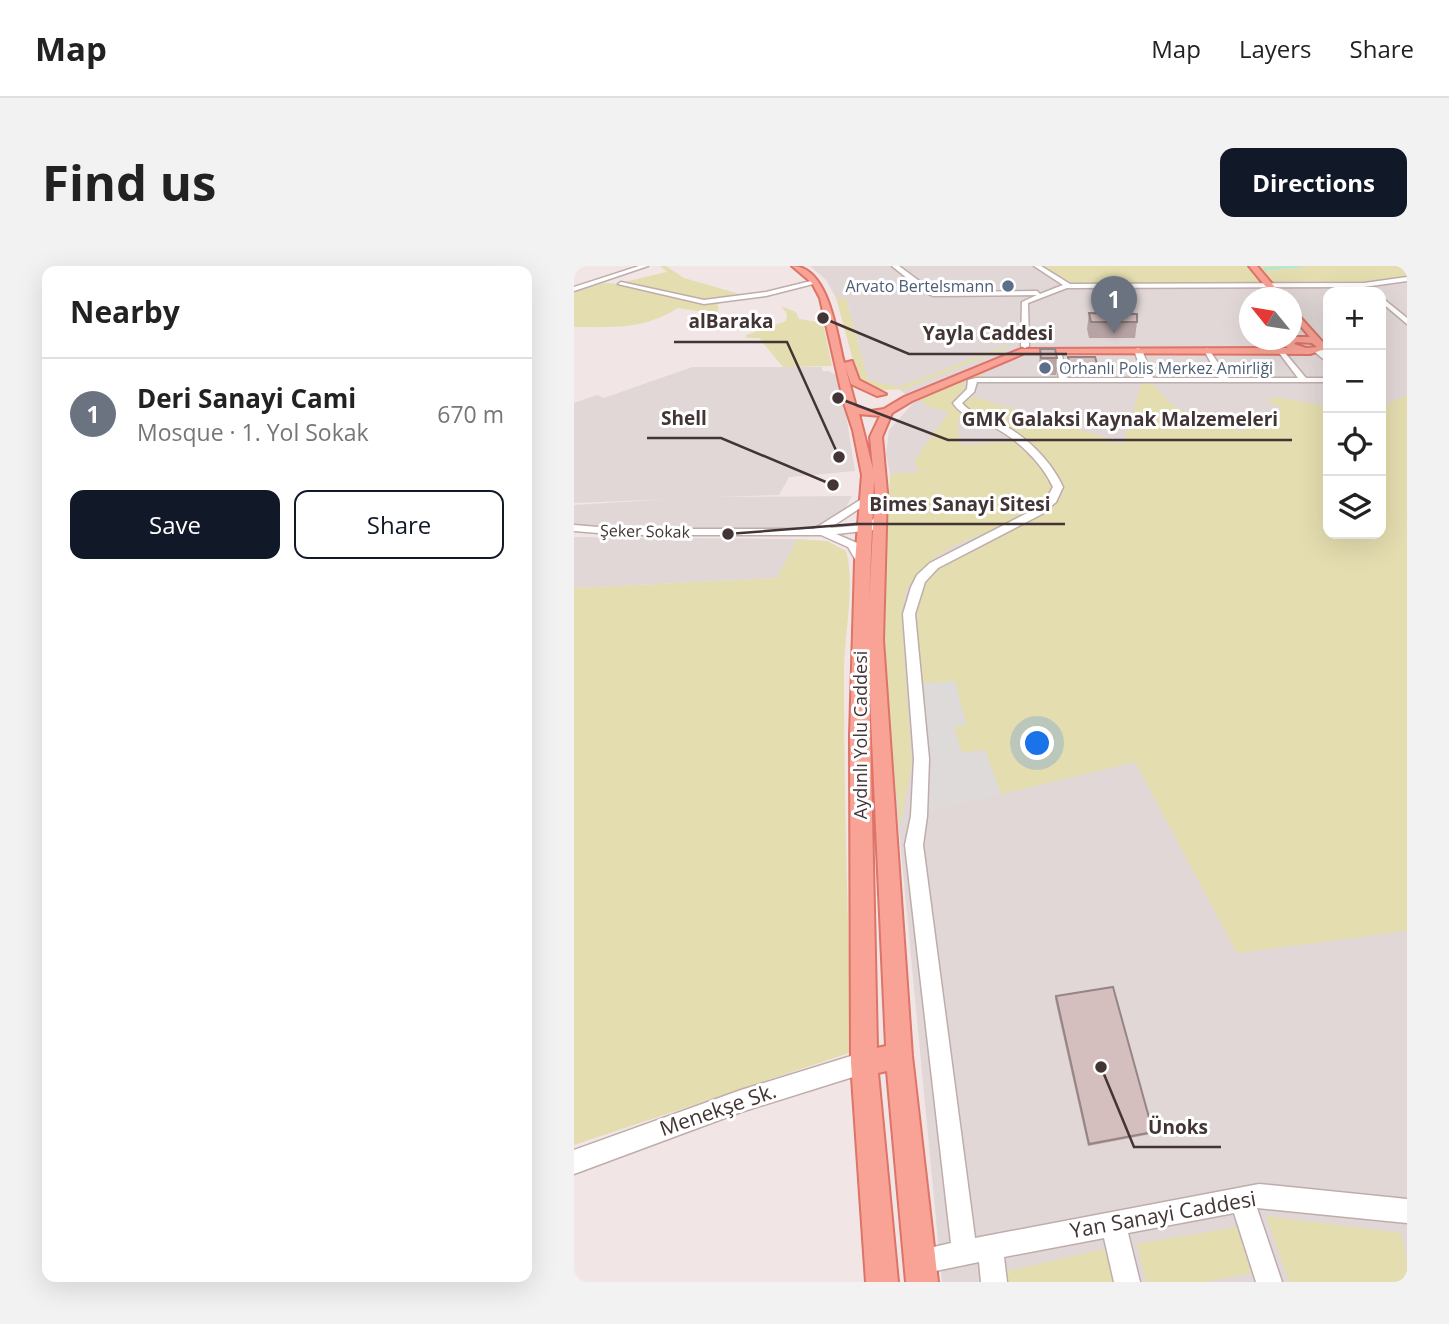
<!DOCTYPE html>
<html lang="en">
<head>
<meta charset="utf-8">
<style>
  :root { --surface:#fff; --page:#f2f2f2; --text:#222; --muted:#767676; --line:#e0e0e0; --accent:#111827 }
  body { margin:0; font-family:"Open Sans",sans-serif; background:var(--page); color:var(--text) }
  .controls { position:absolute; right:21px; top:21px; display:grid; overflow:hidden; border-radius:14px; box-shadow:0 7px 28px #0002 }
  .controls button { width:63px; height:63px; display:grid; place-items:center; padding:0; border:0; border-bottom:2px solid var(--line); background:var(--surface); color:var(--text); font:35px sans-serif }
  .compass { position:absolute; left:665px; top:21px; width:63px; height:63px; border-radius:50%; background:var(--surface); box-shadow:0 7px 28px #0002; rotate:300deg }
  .you { position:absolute; left:464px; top:478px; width:24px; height:24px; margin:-18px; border:5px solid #fff; border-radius:50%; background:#1a73e8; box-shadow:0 0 0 10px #1a73e833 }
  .badge { display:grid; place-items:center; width:46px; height:46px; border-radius:50%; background:var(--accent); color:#fff; font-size:23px; font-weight:700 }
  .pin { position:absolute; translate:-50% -58px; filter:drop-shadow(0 2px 4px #0008) }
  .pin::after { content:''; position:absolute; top:37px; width:24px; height:21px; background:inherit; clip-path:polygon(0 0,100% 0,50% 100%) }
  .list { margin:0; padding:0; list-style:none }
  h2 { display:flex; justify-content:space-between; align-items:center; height:91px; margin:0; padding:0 28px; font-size:30px }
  h2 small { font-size:23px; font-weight:400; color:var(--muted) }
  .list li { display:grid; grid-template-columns:46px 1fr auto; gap:21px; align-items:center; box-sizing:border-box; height:112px; padding:0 28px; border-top:2px solid var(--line) }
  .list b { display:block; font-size:26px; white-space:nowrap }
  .list p { margin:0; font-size:23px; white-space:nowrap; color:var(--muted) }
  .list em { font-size:23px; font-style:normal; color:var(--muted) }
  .actions { display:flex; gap:14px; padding:21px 28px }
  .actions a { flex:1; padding:16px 0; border:2px solid var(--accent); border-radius:14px; text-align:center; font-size:24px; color:var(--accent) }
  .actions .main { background:var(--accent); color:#fff }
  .icon { flex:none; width:38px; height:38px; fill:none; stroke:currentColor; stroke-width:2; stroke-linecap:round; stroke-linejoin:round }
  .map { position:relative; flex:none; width:833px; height:1016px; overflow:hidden; border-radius:14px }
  header { display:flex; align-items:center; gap:42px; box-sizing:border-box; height:98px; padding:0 35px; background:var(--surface); border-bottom:2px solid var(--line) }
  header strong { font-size:33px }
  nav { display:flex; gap:38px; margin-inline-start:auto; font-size:24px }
  .intro { display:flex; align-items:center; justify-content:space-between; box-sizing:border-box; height:168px; padding:0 42px }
  h1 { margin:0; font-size:49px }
  .button { padding:18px 32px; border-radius:14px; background:var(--accent); color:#fff; font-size:24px; font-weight:700 }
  main { display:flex; gap:42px; padding:0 42px }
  aside { flex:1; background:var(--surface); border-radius:14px; box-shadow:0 7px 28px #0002 }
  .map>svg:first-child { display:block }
</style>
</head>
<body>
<header>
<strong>Map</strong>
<nav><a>Map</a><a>Layers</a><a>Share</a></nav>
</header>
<div class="intro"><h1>Find us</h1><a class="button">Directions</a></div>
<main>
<aside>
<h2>Nearby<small></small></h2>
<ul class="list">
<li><span class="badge" style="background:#6b7280">1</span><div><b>Deri Sanayi Cami</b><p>Mosque · 1. Yol Sokak</p></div><em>670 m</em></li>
</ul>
<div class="actions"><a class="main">Save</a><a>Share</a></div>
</aside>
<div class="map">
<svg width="833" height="1016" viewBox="0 0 833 1016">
  <rect width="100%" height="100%" fill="#f1e6e5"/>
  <path fill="#e1d7d7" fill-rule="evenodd" d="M 236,0 L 833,0 L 833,1016 L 368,1016 L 313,439 L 316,208 L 312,188 L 315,164 L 340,136 L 324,122 L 294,114 L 272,32 L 262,32 L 252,14 ZM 754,26 L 807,26 L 807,268 L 754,268 ZM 676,32 L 718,32 L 718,74 L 676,74 Z
    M 118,101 L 248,101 L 248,105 L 255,105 L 266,111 L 281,205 L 215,211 L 205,229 L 143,231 L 278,230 L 271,243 L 242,262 L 55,264 L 0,259 L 0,239 L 98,233 L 0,237 L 0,137 L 23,129 L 30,132 Z
    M 0,271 L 223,273 L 204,312 L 0,322 Z"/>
  <path fill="#e4ddaf" d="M 86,0 L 92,0 L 110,12 L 169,29 L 156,31 L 143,39 L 145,42 L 142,48 L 104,42 C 69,64 39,61 0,61 L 0,26 L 30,17 L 50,18 L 50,16 L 93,6 Z
    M 468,0 L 833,0 L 833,12 L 788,17 L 513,18 L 490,15 Z
    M 262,32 L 272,32 L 294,114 L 325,121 L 436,78 L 432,82 L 331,123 L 308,124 L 285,116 Z
    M 207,40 L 222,46 L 225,53 L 249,57 L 258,100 L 209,101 L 185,72 L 172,72 L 172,69 L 212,55 L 213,48 Z
    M 406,106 L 412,112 L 392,115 L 389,118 L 391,123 L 379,139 L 388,147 L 384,153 L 385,176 L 390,179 L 439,175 C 454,190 482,208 476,231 L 442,254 L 381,279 L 360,292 L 345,306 L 331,325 L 328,360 L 338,497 L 326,562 L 313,439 L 310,349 L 316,208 L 345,206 L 340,195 L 375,146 L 353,140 L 345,133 Z
    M 571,116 L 577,116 L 599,140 L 612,146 L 638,148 L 665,165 L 695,157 L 708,143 L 692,134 L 701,131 L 754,140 L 754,268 L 807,268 L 807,141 L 833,129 L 833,665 L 663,687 L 561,496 L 427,528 L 411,484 L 388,487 L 380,461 L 392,458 L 381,416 L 347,417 C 345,385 335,341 354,313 C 372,285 498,250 489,219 C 486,211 478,204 472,198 C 444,171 427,157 390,141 L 390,134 L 401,131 L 529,171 L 532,175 L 549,178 L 567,119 Z
    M 223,273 L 253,275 L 272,285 C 282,319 269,375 270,412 C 270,537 274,661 278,786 L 0,879 L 0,322 L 203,312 Z
    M 692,950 L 827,967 L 833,993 L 833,1016 L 715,1016 Z
    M 663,961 L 677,1007 L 633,1016 L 572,1016 L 563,978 Z
    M 534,982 L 542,1016 L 434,1016 L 433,1005 Z"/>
  <path fill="#dfdada" d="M 381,415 L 392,459 L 380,461 L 387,487 L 411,484 L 427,528 L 347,547 L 341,418 Z"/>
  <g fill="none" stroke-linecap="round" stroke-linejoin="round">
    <path stroke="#a3ecdf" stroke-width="2" d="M 690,3 L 727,0"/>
    <defs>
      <path id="minor" d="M 65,0 L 74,0 L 0,25 L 0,21 Z
        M 318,0 L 325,0 L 360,26 L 463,25 L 466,28 L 489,19 L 460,0 L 467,0 L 496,18 L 790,17 L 833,11 L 833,15 L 790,21 L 493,22 L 454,37 L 455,80 L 451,82 L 447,80 L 448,36 L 463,29 L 359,30 L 350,26 Z
        M 241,14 L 243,17 L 192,30 L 130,38 L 44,18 L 47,16 L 130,34 L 192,26 Z
        M 807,31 L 833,52 L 833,58 L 807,36 Z
        M 564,82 L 568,84 L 579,112 L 645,112 L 630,84 L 634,82 L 654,112 L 724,112 L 703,84 L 707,82 L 732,112 L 754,112 L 754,116 L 403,116 L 400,126 L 388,137 C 397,148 410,150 422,155 C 450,168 476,193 489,221 L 482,236 L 468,248 L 364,302 L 351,316 L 341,348 L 355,493 L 353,550 L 349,579 L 401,972 L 685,918 L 833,933 L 833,957 L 683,942 L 708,1016 L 682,1016 L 660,947 L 554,967 L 566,1016 L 540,1016 L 530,972 L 430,991 L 433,1016 L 407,1016 L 405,996 L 347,1008 L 338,1004 L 334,995 L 338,986 L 377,977 L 331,579 L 337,550 L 340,493 L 329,348 L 337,321 L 343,309 L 356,297 L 461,243 L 473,232 L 479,221 C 467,195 442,172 416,159 C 402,152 388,151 379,137 L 393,123 L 394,114 L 402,112 L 485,112 L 479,85 L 483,83 L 487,85 L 493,112 L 570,112 L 560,84 Z
        M 741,82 L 747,82 L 754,91 L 754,97 L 741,86 Z
        M 294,229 L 299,232 L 298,234 L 256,262 L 292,259 L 302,251 L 310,251 L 310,255 L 299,264 L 262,268 L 283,277 L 294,296 L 288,300 L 284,298 L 274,281 L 247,269 L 48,269 L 0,265 L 0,259 L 48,263 L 240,263 Z
        M 290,786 L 298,789 L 301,797 L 298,805 L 167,846 L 0,908 L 0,884 L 167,824 Z"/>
      <path id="major" d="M 218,0 C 255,0 263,70 270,97 L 278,95 L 285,114 L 312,128 L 303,130 L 277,118 L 271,100 L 282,141 L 297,145 L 310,143 L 330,131 L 447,83 L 714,82 L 710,79 L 718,71 L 736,71 L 718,50 L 718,42 L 754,82 L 736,88 L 451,87 L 338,135 L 318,147 L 308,171 L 313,226 L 309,374 L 338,790 L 364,1016 L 332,1016 L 313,805 L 304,807 L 324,1016 L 292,1016 L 277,797 L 276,470 L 281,296 L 288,209 L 279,164 L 270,137 L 246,32 L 238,17 ZM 722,76 L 738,77 L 743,81 L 732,82 L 720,78 ZM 285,148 L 306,150 L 296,171 L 299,203 ZM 300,215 L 301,226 L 295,336 ZM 295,409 L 312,780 L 303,782 Z
        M 675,0 L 683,0 L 710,32 L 701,32 Z"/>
    </defs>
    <use href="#minor" stroke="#bfadab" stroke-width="3"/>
    <use href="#major" stroke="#dd7467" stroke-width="4"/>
    <use href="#minor" fill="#fff" fill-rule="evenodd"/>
    <use href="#major" fill="#f9a396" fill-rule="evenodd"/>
  </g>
  <path fill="#b7a3a3" d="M 515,47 L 563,56 L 561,72 L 515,72 L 513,63 Z
    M 466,83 L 483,92 L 482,109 L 466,109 L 465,100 Z
    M 494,91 L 524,101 L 523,109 L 495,109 L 493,99 Z
    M 482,730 L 579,866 L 577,868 L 514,880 L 481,733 Z"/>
  <path fill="#d5bebe" stroke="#958585" stroke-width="2" d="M 515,47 L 563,48 L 563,56 L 517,56 Z
    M 466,83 L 481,83 L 483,92 L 467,92 Z
    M 494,91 L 521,91 L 524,101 L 496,101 Z
    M 539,721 L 579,866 L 515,878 L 482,730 Z"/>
  <g fill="#5c6f8a" stroke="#fff" stroke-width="2.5">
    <circle cx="434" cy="20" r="7"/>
    <circle cx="471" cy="102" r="7"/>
  </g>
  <g text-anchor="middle" stroke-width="6" stroke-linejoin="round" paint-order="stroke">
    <g font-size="16" fill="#4e5e75" stroke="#fff" text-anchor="end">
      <text x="420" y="26">Arvato Bertelsmann</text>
      <text x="485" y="108" text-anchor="start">Orhanlı Polis Merkez Amirliği</text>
    </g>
    <g font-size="16" fill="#433535" stroke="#fff">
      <text transform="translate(71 265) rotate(1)" y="6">Şeker Sokak</text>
    </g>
    <g font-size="18" fill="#433535" stroke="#fff">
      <text transform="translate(287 469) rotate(-90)" y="6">Aydınlı Yolu Caddesi</text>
    </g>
    <g font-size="21" fill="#433535" stroke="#fff">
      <text transform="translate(144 844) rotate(-19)" y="7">Menekşe Sk.</text>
      <text transform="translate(589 949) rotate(-10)" y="7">Yan Sanayi Caddesi</text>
    </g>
  </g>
  <path fill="none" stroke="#433535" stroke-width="2.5" d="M265 191L213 76H100M249 52L335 88H493M259 219L147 172H73M264 132L374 174H718M154 268L282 258H491M527 801L560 881H647"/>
  <g fill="#433535" stroke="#fff" stroke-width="2.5">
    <circle cx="265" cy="191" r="7"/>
    <circle cx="249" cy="52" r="7"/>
    <circle cx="259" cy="219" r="7"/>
    <circle cx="264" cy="132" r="7"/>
    <circle cx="154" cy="268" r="7"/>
    <circle cx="527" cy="801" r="7"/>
  </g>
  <g font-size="19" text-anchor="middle" font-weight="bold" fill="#433535" stroke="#fff" stroke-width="6" stroke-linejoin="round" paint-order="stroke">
    <text x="157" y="62">alBaraka</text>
    <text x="414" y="74">Yayla Caddesi</text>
    <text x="110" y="159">Shell</text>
    <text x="546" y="160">GMK Galaksi Kaynak Malzemeleri</text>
    <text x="386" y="245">Bimes Sanayi Sitesi</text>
    <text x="604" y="868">Ünoks</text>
  </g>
</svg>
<div class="controls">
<button>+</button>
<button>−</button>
<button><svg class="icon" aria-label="locate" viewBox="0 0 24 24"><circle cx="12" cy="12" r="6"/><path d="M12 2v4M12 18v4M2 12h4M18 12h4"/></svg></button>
<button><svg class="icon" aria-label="layers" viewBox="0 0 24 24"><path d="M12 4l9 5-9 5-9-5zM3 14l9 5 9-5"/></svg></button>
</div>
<svg class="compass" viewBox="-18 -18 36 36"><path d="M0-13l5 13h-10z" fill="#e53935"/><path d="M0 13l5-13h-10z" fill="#767676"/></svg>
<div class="you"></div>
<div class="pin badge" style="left:540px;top:68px;background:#6b7280">1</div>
</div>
</main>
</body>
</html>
